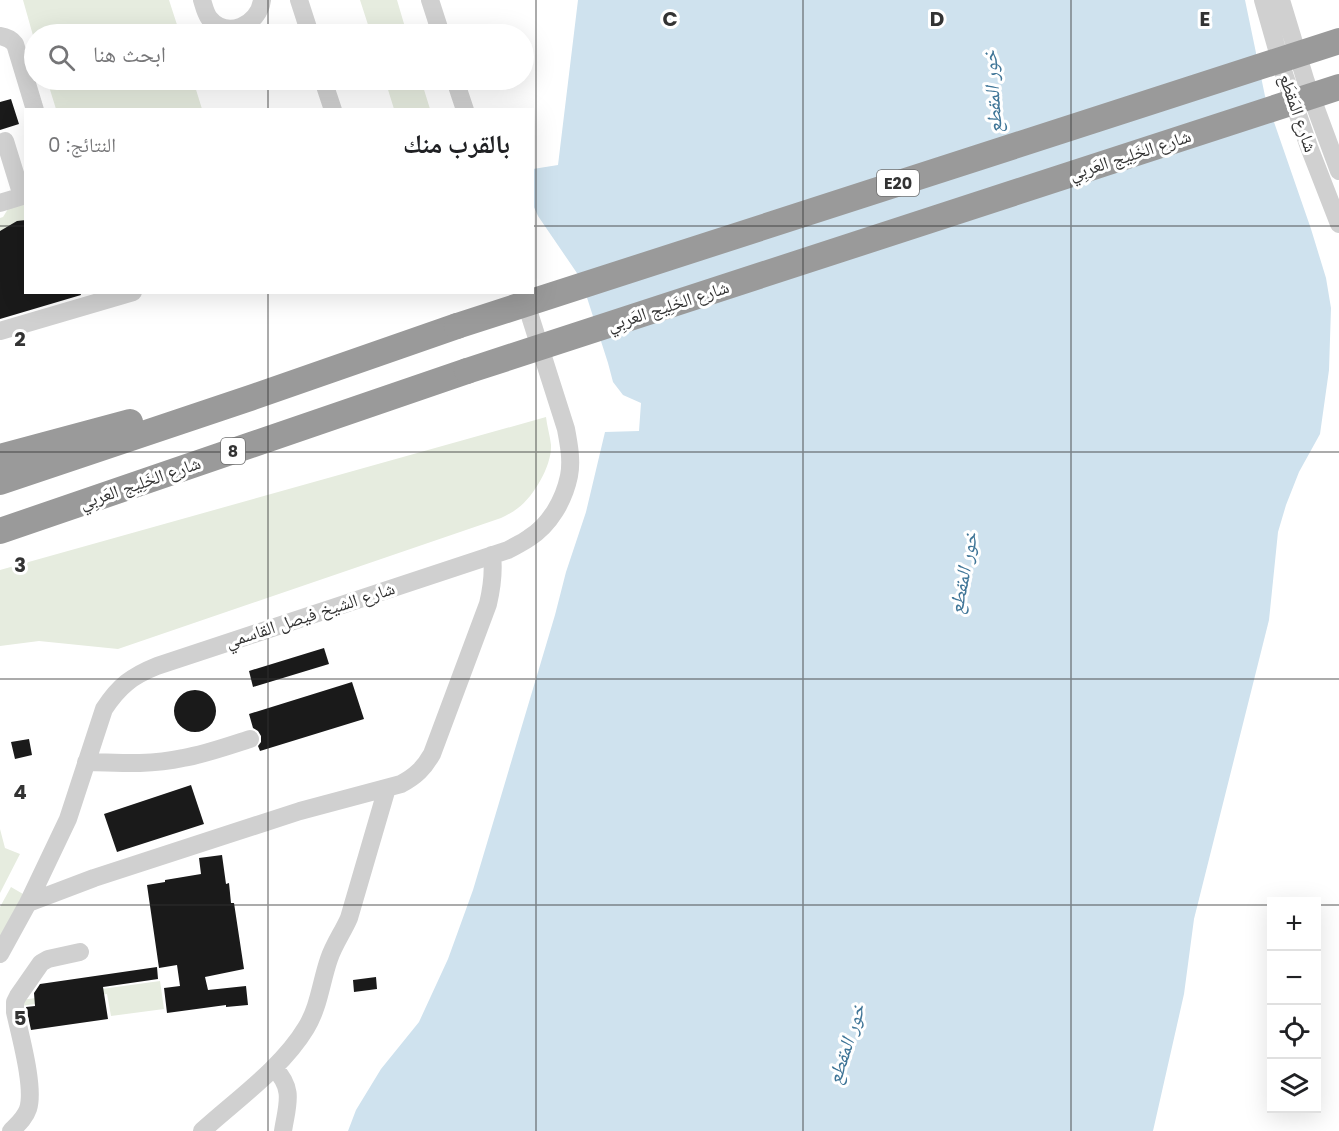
<!DOCTYPE html>
<html lang="ar">
<head>
<meta charset="utf-8">
<style>
  :root { --surface:#fff; --page:#f6f6f6; --text:#202124; --muted:#757577; --line:#e0e0e0 }
  body { margin:0; font-family:Poppins,"Noto Naskh Arabic",sans-serif; background:var(--page); color:var(--text); direction:rtl }
  .controls { position:absolute; right:18px; bottom:18px; display:grid; overflow:hidden; border-radius:0px; box-shadow:0 6px 24px #0002 }
  .controls button { width:54px; height:54px; display:grid; place-items:center; padding:0; border:0; border-bottom:2px solid var(--line); background:var(--surface); color:var(--text); font:30px sans-serif }
  .list { margin:0; padding:0; list-style:none }
  h2 { display:flex; justify-content:space-between; align-items:center; height:78px; margin:0; padding:0 24px; font-size:26px }
  h2 small { font-size:20px; font-weight:400; color:var(--muted) }
  .icon { flex:none; width:33px; height:33px; fill:none; stroke:currentColor; stroke-width:2; stroke-linecap:round; stroke-linejoin:round }
  .map { position:relative; flex:none; width:1339px; height:1131px; overflow:hidden; direction:ltr }
  .search { position:absolute; background:var(--surface); box-shadow:0 6px 24px #0002; left:24px; top:24px; width:510px; height:66px; display:flex; align-items:center; gap:15px; box-sizing:border-box; padding:0 21px; border-radius:33px; color:var(--muted); font-size:22px }
  .panel { position:absolute; background:var(--surface); box-shadow:0 6px 24px #0002; left:24px; top:108px; width:510px; height:186px; border-radius:0px; direction:rtl }
  .map>svg:first-child { display:block }
</style>
</head>
<body>
<div class="map">
<svg width="1339" height="1131" viewBox="0 0 1339 1131">
  <rect width="100%" height="100%" fill="#fff"/>
  <path fill="#e6ecdf" d="M 23,0 L 169,0 L 180,34 L 34,34 L 34,39 Z
    M 360,0 L 397,0 L 407,34 L 371,34 Z
    M 47,80 L 193,80 L 202,109 L 56,109 Z
    M 385,80 L 421,80 L 430,109 L 394,109 Z
    M 25,198 L 25,220 L 0,231 L 0,218 L 3,217 L 13,201 Z
    M 546,417 C 547,426 550,436 551,445 C 552,465 534,496 518,508 C 513,512 507,515 501,518 L 118,649 L 39,641 L 0,646 L 0,570 Z
    M 0,829 L 5,848 L 20,854 L 0,893 Z
    M 11,887 L 23,894 L 0,938 L 0,907 Z
    M 160,981 L 164,1009 L 111,1016 L 107,994 L 21,1006 L 21,1000 Z"/>
  <path fill="#cfe2ee" d="M 578,0 L 1245,0 L 1265,96 L 1311,229 L 1326,278 L 1331,308 L 1329,370 L 1320,434 L 1299,472 L 1286,505 L 1278,532 L 1269,620 L 1194,919 L 1184,994 L 1153,1131 L 348,1131 L 356,1110 L 381,1069 L 419,1022 L 448,959 L 473,890 L 555,615 L 566,572 L 586,512 L 605,432 L 639,431 L 641,403 L 623,395 L 613,382 L 608,363 L 581,279 L 538,216 L 533,205 L 533,169 L 558,165 Z"/>
  <path fill="#1a1a1a" d="M 11,99 L 19,124 L 0,130 L 0,102 Z
    M 26,220 L 26,292 L 80,292 L 81,295 L 0,319 L 0,231 L 17,221 Z
    M 324,648 L 329,664 L 253,687 L 249,671 Z
    M 352,682 L 364,719 L 260,751 L 258,746 L 261,742 L 261,736 L 258,731 L 253,728 L 249,714 Z
    M174 711a21 21 0 1 1 42 0a21 21 0 1 1-42 0Z
    M 29,739 L 32,755 L 15,759 L 11,742 Z
    M 191,785 L 204,824 L 117,852 L 104,814 Z
    M 222,855 L 226,884 L 229,883 L 231,903 L 234,903 L 244,969 L 205,977 L 208,990 L 246,986 L 248,1005 L 226,1007 L 226,1005 L 167,1013 L 164,988 L 180,986 L 177,965 L 159,968 L 147,885 L 165,882 L 165,880 L 201,874 L 199,858 Z
    M 157,967 L 158,979 L 103,987 L 108,1019 L 31,1030 L 26,1007 L 35,1006 L 34,993 L 40,984 Z
    M 376,977 L 377,989 L 354,992 L 353,980 Z"/>
  <g fill="none" stroke-linecap="round" stroke-linejoin="round">
    <path stroke="#d0d0d0" stroke-width="18" d="M 202,0 C 204,6 205,12 209,18 C 227,40 259,25 262,0
      M 299,0 L 310,34
      M 430,0 L 441,34
      M 1263,0 L 1284,74 L 1309,147 L 1339,224
      M 1281,0 L 1306,82 L 1339,171
      M 0,36 C 7,37 11,39 15,44 L 35,110
      M 323,80 L 333,110
      M 455,80 L 465,110
      M 5,141 L 22,196
      M 0,203 L 26,195
      M 0,331 L 133,292
      M 86,762 C 119,763 151,765 183,758 C 206,754 228,746 250,739
      M 28,903 L 94,878 L 300,811 L 401,784 C 416,776 424,768 432,754 L 488,604 C 492,587 494,572 492,555
      M 0,954 L 28,903 L 68,819 L 104,709 C 119,686 132,676 157,666 L 508,550 C 515,546 522,543 529,538 C 550,525 564,500 569,476 C 572,461 569,445 566,429 L 523,294
      M 274,1068 C 295,1089 287,1105 283,1131
      M 11,1131 C 18,1124 25,1118 28,1109 C 35,1088 20,1035 15,1012 L 15,1002 L 18,996 L 41,963 L 48,959 L 80,952
      M 202,1131 C 236,1100 282,1068 306,1028 C 319,1007 321,982 329,959 C 334,944 343,932 349,918 L 387,788"/>
    <path stroke="#9a9a9a" stroke-width="26" d="M 0,457 L 130,422
      M 0,482 L 253,397 L 457,326
      M 0,531 L 467,371"/>
    <path stroke="#9a9a9a" stroke-width="26" d="M 457,326 L 1339,41
      M 467,371 L 1339,87"/>
  </g>
  <path fill="none" stroke="#333" stroke-width="1.5" stroke-opacity="0.55" d="M 268,0 L 268,34M 536,0 L 536,1131M 803,0 L 803,1131M 1071,0 L 1071,1131M 268,80 L 268,110M 0,226 L 26,226M 532,226 L 1339,226M 268,292 L 268,1131M 0,452 L 1339,452M 0,679 L 1339,679M 0,905 L 1272,905M 1316,905 L 1339,905"/>
  <g text-anchor="middle" stroke-width="6" stroke-linejoin="round" paint-order="stroke">
    <g fill="#fff" stroke="#707070" stroke-width="1.5">
      <rect x="877" y="170" width="42" height="26" rx="4.5"/>
      <rect x="221" y="438" width="24" height="26" rx="4.5"/>
    </g>
    <g font-size="16" font-weight="bold" fill="#333">
      <text x="898" y="189">E20</text>
      <text x="233" y="457">8</text>
    </g>
    <g font-size="18" fill="#333" stroke="#fff">
      <text transform="translate(1298 113) rotate(71)" y="6">شارع المَقطَع</text>
      <text transform="translate(1130 155) rotate(-18)" y="6">شارع الخَلِيج العَربِي</text>
      <text transform="translate(668 306) rotate(-18)" y="6">شارع الخَلِيج العَربِي</text>
      <text transform="translate(140 483) rotate(-19)" y="6">شارع الخَلِيج العَربِي</text>
      <text transform="translate(310 615) rotate(-18)" y="6">شارع الشيخ فيصل القاسمي</text>
    </g>
    <g font-size="20" font-style="italic" fill="#3f7597" stroke="#fff">
      <text transform="translate(992 92) rotate(-94)" y="7">خور المقطع</text>
      <text transform="translate(963 573) rotate(-79)" y="7">خور المقطع</text>
      <text transform="translate(846 1044) rotate(-72)" y="7">خور المقطع</text>
    </g>
  </g>
  <g font-size="20" text-anchor="middle" font-weight="bold" fill="#333" stroke="#fff" stroke-width="6" stroke-linejoin="round" paint-order="stroke">
    <text x="670" y="26">C</text>
    <text x="937" y="26">D</text>
    <text x="1205" y="26">E</text>
    <text x="20" y="346">2</text>
    <text x="20" y="572">3</text>
    <text x="20" y="799">4</text>
    <text x="20" y="1025">5</text>
  </g>
</svg>
<div class="controls">
<button>+</button>
<button>−</button>
<button><svg class="icon" aria-label="locate" viewBox="0 0 24 24"><circle cx="12" cy="12" r="6"/><path d="M12 2v4M12 18v4M2 12h4M18 12h4"/></svg></button>
<button><svg class="icon" aria-label="layers" viewBox="0 0 24 24"><path d="M12 4l9 5-9 5-9-5zM3 14l9 5 9-5"/></svg></button>
</div>
<div class="search"><svg class="icon" aria-label="search" viewBox="0 0 24 24"><circle cx="10" cy="10" r="6"/><path d="M15 15l6 6"/></svg>ابحث هنا</div>
<section class="panel">
<h2>بالقرب منك<small>النتائج: 0</small></h2>
<ul class="list">
</ul>
</section>
</div>
</body>
</html>
